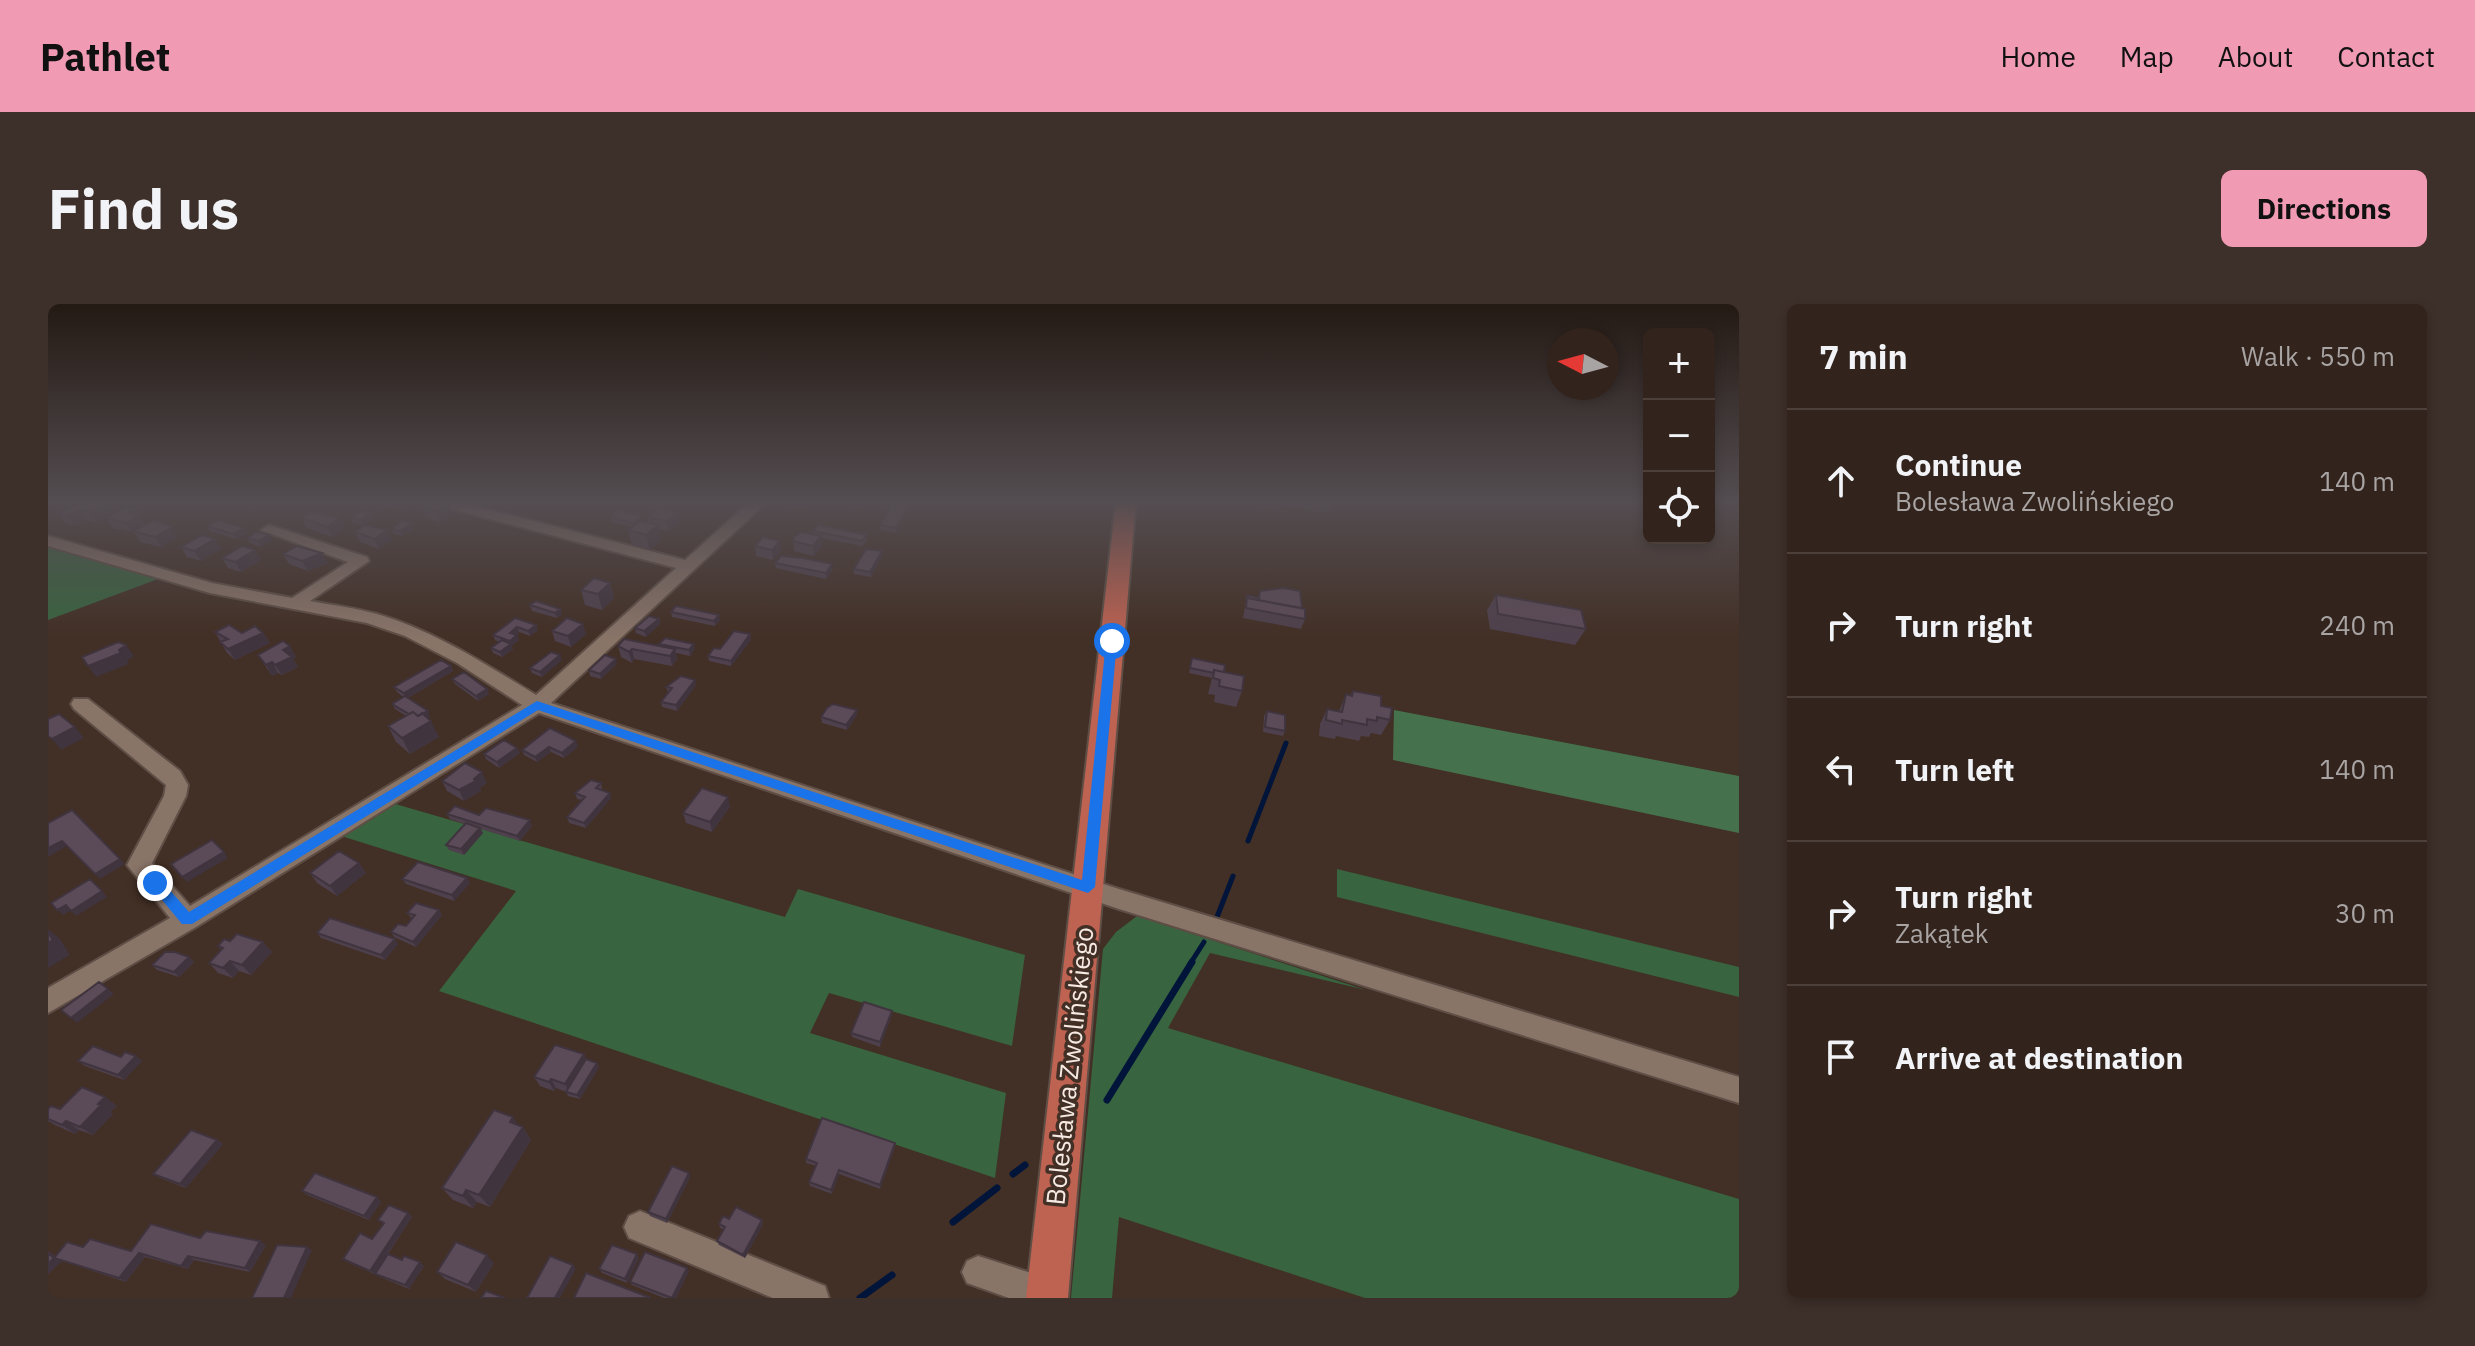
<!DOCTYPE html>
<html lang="en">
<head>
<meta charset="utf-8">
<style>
  :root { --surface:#32231c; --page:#3d2f29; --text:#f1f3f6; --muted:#a8a4a3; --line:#4d403b; --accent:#f09ab4 }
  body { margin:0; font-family:"IBM Plex Sans",sans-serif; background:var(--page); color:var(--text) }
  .controls { position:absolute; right:24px; top:24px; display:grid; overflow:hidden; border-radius:12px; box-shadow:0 4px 12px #0003 }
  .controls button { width:72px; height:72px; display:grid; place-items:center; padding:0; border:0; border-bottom:2px solid var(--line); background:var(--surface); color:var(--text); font:40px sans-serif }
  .compass { position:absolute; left:1499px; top:24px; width:72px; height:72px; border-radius:50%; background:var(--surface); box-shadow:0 4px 12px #0003; rotate:276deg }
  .stop { position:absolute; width:24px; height:24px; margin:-18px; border:6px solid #1a73e8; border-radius:50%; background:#fff }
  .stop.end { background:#1a73e8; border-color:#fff; box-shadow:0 2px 8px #0008 }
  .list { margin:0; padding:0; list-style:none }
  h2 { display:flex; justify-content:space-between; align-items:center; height:104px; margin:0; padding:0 32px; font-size:34px }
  h2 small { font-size:26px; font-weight:400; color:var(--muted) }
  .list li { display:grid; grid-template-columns:52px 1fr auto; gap:24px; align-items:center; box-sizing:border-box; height:144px; padding:0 32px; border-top:2px solid var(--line) }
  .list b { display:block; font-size:30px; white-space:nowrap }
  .list p { margin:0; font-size:26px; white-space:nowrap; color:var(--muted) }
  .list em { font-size:26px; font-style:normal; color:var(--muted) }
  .icon { flex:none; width:44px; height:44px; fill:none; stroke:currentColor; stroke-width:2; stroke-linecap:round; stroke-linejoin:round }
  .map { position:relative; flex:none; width:1691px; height:994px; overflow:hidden; border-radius:12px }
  header { display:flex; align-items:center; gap:48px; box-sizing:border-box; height:112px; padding:0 40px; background:var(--accent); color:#111 }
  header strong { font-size:38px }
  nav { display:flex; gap:44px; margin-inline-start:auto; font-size:28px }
  .intro { display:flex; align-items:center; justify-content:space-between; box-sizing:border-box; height:192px; padding:0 48px }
  h1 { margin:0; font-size:56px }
  .button { padding:20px 36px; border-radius:12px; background:var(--accent); color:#111; font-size:28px; font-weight:700 }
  main { display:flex; gap:48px; padding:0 48px }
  aside { flex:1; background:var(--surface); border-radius:12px; box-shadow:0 4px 12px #0003 }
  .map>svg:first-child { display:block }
</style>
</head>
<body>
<header>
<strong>Pathlet</strong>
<nav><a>Home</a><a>Map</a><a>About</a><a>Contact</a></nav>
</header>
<div class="intro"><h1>Find us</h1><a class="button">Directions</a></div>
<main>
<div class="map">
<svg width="1691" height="994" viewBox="0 0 1691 994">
  <rect width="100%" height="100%" fill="#422f25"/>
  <path fill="#38643f" d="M 0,242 L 110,275 L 0,316 Z
    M 344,499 L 737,613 L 750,585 L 977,651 L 964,742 L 781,689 L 762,729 L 958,789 L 947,874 L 391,687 L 468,587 L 290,531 Z
    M 1289,565 L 1691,663 L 1691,693 L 1289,593 Z
    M 1089,612 L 1318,686 L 1162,649 L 1120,724 L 1691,895 L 1691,994 L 1317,994 L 1071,913 L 1064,994 L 1023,994 L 1055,645 L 1068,628 Z"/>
  <path fill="#45724c" d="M 1346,406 L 1691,472 L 1691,529 L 1345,456 Z"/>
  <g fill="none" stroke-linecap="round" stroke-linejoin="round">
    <path stroke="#01153a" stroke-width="5" d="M 1200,537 L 1238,439
      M 1169,613 L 1185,572
      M 1142,660 L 1156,638"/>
    <path stroke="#01153a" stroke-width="7" d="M 1059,796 L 1144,658
      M 965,870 L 977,861
      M 905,918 L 949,884
      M 812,994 L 844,971"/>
    <defs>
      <path id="minor" d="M 379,196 L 404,196 L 637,256 L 704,196 L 721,196 L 503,399 L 1071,585 L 1691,773 L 1691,799 L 1071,605 L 491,409 L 148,623 L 0,709 L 0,684 L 122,614 L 79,561 L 116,492 L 118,481 L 26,405 L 23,400 L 26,395 L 40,395 L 132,467 L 140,481 L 138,492 L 104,559 L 142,602 L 474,401 L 409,359 L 357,332 L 319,319 L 162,289 L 0,242 L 0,232 L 164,279 L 244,294 L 300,258 L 213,226 L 221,221 L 227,223 L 319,253 L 321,257 L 262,297 C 284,301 308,304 329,310 C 387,327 437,360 488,391 L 628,264 L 382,199 Z
        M 592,907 L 777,982 L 781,994 L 725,994 L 581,934 L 576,923 L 581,912 Z
        M 930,952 L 1011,978 L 1015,990 L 1014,994 L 961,994 L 919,979 L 914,968 L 919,957 Z"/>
      <path id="major" d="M 1068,196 L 1088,196 L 1020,994 L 978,994 Z"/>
    </defs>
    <use href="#minor" stroke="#5e4e45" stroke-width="4"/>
    <use href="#major" stroke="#5e4e45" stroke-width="4"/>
    <use href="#minor" fill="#897468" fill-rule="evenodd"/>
    <use href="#major" fill="#be6251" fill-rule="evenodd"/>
  </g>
  <path fill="#4e404c" d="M 39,196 L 67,209 L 88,205 L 97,221 L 131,233 L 113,243 L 92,238 L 86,228 L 64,224 L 58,214 L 49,219 L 38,216 L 26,222 L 17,219 L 10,209 Z
    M 332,196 L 360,196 L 361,198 L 349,206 L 335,202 Z
    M 740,196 L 765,196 L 756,204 L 740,200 Z
    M 792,196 L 817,196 L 815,201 L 792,199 Z
    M 1198,196 L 1225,196 L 1223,202 L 1198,198 Z
    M 1232,196 L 1282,196 L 1282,204 L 1280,209 L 1231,201 Z
    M 401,199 L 404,209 L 393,218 L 378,214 L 374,204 Z
    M 859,207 L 848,229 L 832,226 L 832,221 Z
    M 322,209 L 325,214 L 315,221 L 305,219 L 303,214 Z
    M 562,213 L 600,219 L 599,213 L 632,219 L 620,227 L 610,225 L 613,236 L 602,246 L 584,241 L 580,226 L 584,223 L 563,218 Z
    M 254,214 L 297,224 L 284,233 L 259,224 Z
    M 364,219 L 366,224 L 354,232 L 346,230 L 343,225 Z
    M 159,222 L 196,224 L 199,229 L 188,235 L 162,227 Z
    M 765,227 L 819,231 L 819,236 L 814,242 L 773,234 L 774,243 L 766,252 L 746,247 L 745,237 L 766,231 Z
    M 307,228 L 344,236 L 331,245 L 312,238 Z
    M 199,234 L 224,236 L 213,243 L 202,239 Z
    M 167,235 L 173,245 L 153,257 L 139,253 L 133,243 Z
    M 707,242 L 733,247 L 725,256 L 708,252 Z
    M 207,246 L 213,256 L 193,268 L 180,264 L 174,254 Z
    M 834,247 L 834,252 L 823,273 L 806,270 L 806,265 Z
    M 235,250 L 280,259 L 260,267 L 241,260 Z
    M 727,259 L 785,265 L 778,275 L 728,264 Z
    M 562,279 L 566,294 L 554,306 L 537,301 L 533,286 Z
    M 1212,287 L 1257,315 L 1253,325 L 1195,314 L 1199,291 L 1210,293 Z
    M 1448,291 L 1538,325 L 1527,341 L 1442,325 L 1439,306 Z
    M 482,301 L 512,305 L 514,310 L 509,314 L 484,307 Z
    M 623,308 L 672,316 L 667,322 L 624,313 Z
    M 467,314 L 488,321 L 490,326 L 482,332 L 471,328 L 468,331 L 471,336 L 463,342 L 465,345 L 454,353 L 445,349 L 443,344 L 451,338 L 447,336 L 445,331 Z
    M 611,315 L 612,320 L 598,333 L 588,329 L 587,324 Z
    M 504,327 L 538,330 L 523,343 L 507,337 Z
    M 167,328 L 215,329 L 222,339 L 187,356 L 179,349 Z
    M 702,330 L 703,336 L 683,362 L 661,357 L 660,352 Z
    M 611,340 L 647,345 L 642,352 L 628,349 L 629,356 L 624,362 L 586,355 L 584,359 L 573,353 L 570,342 L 612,342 Z
    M 242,342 L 248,353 L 245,355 L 250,363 L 234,371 L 230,369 L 224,372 L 210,351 Z
    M 1144,354 L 1176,368 L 1194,387 L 1188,403 L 1166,398 L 1167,391 L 1160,390 L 1164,374 L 1141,369 Z
    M 514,356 L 494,373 L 484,369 L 482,364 Z
    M 569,360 L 553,375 L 542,372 L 541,366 Z
    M 403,362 L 405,367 L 360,394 L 382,412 L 379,414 L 391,433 L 362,450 L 348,438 L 340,422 L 358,412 L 347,405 L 344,400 L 355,393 L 349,388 L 346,383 Z
    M 404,375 L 439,385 L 441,390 L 430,397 L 407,380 Z
    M 648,381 L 629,407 L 614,403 L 613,398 L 620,388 L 618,383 Z
    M 1305,387 L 1333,402 L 1342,416 L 1333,431 L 1323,429 L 1321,433 L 1313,432 L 1311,437 L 1288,432 L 1287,435 L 1271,432 L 1272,420 L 1279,405 L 1291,407 L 1298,390 L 1302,391 Z
    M 1219,407 L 1237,427 L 1235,432 L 1215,428 L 1216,412 Z
    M 809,411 L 799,426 L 774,419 L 773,413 Z
    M 502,424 L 530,443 L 516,454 L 503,448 L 489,458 L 476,451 L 474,446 Z
    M 469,444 L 472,449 L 451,464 L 438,455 L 436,450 Z
    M 394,477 L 439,479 L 432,484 L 433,487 L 416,497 L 399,487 Z
    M 553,479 L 554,484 L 553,486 L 563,494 L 538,524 L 521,519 L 519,513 L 534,496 L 529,495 L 527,489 Z
    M 682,503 L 664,528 L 638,519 L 635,509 Z
    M 399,510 L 431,511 L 484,522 L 472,537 L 433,525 L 435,529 L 416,551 L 401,546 L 398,541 L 417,520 L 402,515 Z
    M 311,559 L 318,569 L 289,592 L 269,579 L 262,569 Z
    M 419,574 L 422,579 L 406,597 L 358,580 L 354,575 Z
    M 391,606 L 394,611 L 368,643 L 346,633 L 343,628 L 358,622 L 364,615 L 359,609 Z
    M 269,629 L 350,640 L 337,656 L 273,634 Z
    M 182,637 L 215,638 L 224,648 L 203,671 L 191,667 L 185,674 L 170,669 L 161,659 L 173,646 L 170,642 Z
    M 141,653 L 146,658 L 131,673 L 109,666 L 104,661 Z
    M 844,707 L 844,711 L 832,743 L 804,733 L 803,729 Z
    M 536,750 L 538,755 L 549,759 L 551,763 L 532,795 L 520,792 L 518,788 L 508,784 L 506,787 L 492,782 L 486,773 Z
    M 88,752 L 94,757 L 76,776 L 37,762 L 30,757 Z
    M 57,793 L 69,802 L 62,808 L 65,810 L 45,831 L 31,826 L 27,830 L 7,821 L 0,817 L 0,805 L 12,805 Z
    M 475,823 L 483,836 L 442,903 L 429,898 L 425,904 L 405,896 L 394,884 Z
    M 169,836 L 175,840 L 138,884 L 112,874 L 105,870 Z
    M 847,839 L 847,843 L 832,885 L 791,870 L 784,890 L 762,882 L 761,878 L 768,862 L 758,859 L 758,855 Z
    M 642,873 L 619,919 L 602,912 L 600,908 Z
    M 254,887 L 329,893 L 333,898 L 321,916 L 259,891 Z
    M 360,909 L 364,913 L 340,950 L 354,956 L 376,962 L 361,985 L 332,973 L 327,970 L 333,960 L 326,970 L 299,958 L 295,955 L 324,935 L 335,920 L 330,916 Z
    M 681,915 L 714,916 L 715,920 L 697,954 L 671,941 L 669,937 L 675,925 L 672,924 L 671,920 Z
    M 152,934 L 218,941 L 202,968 L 146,956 L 140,965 L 97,953 L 78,978 L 14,957 L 0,970 L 0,947 L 7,952 L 35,943 L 83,947 Z
    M 591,954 L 579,979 L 554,969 L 551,965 Z
    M 446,959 L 428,988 L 397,975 L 389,968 Z
    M 641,967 L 628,994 L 616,994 L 584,981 L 582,978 Z"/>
  <path fill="#40343e" d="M 344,196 L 360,196 L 361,198 L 349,206 Z
    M 755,196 L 765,196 L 756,204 Z
    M 61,199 L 67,209 L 49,219 L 42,209 Z
    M 401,199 L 404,209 L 393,218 L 389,208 Z
    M 859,202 L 859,207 L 848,229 L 848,224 Z
    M 88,205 L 98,221 L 85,229 L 78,219 L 82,208 Z
    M 31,206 L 38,216 L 26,222 L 19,212 Z
    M 322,209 L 325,214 L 315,221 L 313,216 Z
    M 630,209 L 632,219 L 620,227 L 618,217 Z
    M 292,214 L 297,224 L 284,233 L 279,223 Z
    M 364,219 L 366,224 L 354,232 L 352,227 Z
    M 610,221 L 613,236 L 602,246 L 598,231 Z
    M 124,223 L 131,233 L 113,243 L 107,233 Z
    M 196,224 L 199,229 L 188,235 L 185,230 Z
    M 339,226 L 344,236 L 331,245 L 326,235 Z
    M 221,231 L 224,236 L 213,243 L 210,237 Z
    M 773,232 L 774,243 L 766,252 L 765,242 Z
    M 167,235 L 173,245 L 153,257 L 146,247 Z
    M 732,237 L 733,247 L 725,256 L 724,246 Z
    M 207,246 L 213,256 L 193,268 L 187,258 Z
    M 834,247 L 834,252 L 823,273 L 822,268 Z
    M 274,249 L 280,259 L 260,267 L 254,257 Z
    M 784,260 L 785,265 L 778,275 L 778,269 Z
    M 562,279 L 566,294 L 554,306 L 550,290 Z
    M 512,305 L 514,310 L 509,314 L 507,309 Z
    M 671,311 L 672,316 L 667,322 L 666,317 Z
    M 611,315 L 612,320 L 598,333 L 596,327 Z
    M 535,320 L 538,330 L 523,343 L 520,332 Z
    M 488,321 L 490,326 L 482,332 L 480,327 Z
    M 469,323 L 471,328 L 464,334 L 462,329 Z
    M 215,329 L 222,339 L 187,356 L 180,345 Z
    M 702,330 L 703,336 L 683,362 L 683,357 Z
    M 469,331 L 471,336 L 464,342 L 462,337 Z
    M 463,340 L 465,345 L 454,353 L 452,348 Z
    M 646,340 L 647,345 L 642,352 L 641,346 Z
    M 78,341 L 86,352 L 79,357 L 71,346 Z
    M 242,342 L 248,353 L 245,355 L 250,363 L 234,371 L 227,361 L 235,346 Z
    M 584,345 L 586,355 L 584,359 L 581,348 Z
    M 627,345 L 629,356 L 624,362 L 622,352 Z
    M 73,349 L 81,360 L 48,373 L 40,362 Z
    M 512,351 L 514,356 L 494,373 L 492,368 Z
    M 568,355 L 569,360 L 553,375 L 552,370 Z
    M 224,358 L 230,369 L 224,372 L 218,361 Z
    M 403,362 L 405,367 L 358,395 L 356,389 Z
    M 647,376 L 648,381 L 629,407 L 628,401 Z
    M 439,385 L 441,390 L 430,397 L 428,392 Z
    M 809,406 L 809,411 L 799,426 L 798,421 Z
    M 380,407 L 382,412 L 370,420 L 367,415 Z
    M 383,417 L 391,433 L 362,450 L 354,434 Z
    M 27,423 L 36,434 L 13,446 L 4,435 Z
    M 528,437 L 530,443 L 516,454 L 514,449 Z
    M 501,443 L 503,448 L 489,458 L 487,453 Z
    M 469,444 L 472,449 L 451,464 L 449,458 Z
    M 434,468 L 439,479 L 432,484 L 433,487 L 416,497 L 411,486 Z
    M 562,489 L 563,494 L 538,524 L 536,519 Z
    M 680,493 L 682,503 L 664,528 L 662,518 Z
    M 482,516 L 484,522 L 472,537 L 469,532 Z
    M 432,524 L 435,529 L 416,551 L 413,545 Z
    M 14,537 L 19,542 L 0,553 L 0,544 Z
    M 176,548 L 180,554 L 139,578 L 134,573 Z
    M 72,555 L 77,560 L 52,575 L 47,570 Z
    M 311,559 L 318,569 L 289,592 L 282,582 Z
    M 419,574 L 422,579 L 406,597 L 404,591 Z
    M 54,587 L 59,593 L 28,612 L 23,607 Z
    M 18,601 L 23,606 L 15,611 L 9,606 Z
    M 391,606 L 394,611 L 368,643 L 365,638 Z
    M 0,625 L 12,635 L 22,651 L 0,664 Z
    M 347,635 L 350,640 L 337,656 L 333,651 Z
    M 215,638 L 224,648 L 203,671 L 194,661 Z
    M 141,653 L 146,658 L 131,673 L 126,668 Z
    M 182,657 L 191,667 L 185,674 L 175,664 Z
    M 60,685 L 66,690 L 29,719 L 23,714 Z
    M 844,707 L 844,711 L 832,743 L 832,738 Z
    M 536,750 L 540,760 L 522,789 L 517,780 Z
    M 88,752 L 94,757 L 76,776 L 70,771 Z
    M 549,759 L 551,763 L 532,795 L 529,791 Z
    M 503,775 L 508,784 L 506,787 L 501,778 Z
    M 57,793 L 69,802 L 62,808 L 65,810 L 45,831 L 32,823 Z
    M 465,813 L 473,825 L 475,823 L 483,836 L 442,903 L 431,891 Z
    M 18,817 L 31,826 L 27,830 L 14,821 Z
    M 169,836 L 175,840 L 138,884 L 132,880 Z
    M 847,839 L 847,843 L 832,885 L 832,881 Z
    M 791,866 L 791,870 L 784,890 L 783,886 Z
    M 641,869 L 642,873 L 619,919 L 618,915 Z
    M 418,886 L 429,898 L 425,904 L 415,892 Z
    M 329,893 L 333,898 L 321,916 L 316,912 Z
    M 360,909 L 364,913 L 326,970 L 322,967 Z
    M 714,916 L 715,920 L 697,954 L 695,951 Z
    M 212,937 L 218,941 L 202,968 L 197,964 Z
    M 259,943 L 264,946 L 243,994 L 236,994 Z
    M 0,947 L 11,955 L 6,954 L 14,957 L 0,970 Z
    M 91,949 L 97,953 L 78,978 L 71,974 Z
    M 589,950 L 591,954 L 579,979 L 577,975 Z
    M 439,951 L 446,959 L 428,988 L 420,981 Z
    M 140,952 L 146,956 L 140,965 L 133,962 Z
    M 372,958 L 376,962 L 361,985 L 357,981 Z
    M 525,961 L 528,965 L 512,994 L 507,994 Z
    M 639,964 L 641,967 L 628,994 L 624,994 Z"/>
  <path fill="#5b4a58" stroke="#40343e" stroke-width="2" d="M 39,196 L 49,196 L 61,199 L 42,209 L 31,206 L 19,212 L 10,209 Z
    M 386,196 L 388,196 L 401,199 L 389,208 L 374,204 Z
    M 1233,196 L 1282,196 L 1282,204 Z
    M 844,200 L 859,202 L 848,224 L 832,221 Z
    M 78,203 L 88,205 L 82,208 L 91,211 L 78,219 L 57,214 Z
    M 612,204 L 630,209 L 618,217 L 599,213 Z
    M 570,206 L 594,212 L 586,219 L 562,213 Z
    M 313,207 L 322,209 L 313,216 L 303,214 Z
    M 264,208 L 292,214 L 279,223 L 254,214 Z
    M 106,216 L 124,223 L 107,233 L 85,227 Z
    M 170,216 L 196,224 L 185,230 L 159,222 Z
    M 355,216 L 364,219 L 352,227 L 343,225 Z
    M 592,217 L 610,221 L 598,231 L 580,226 Z
    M 317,221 L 339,226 L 326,235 L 307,228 Z
    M 770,221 L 819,231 L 814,237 L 765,227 Z
    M 209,228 L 221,231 L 210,237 L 199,234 Z
    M 753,228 L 773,232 L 765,242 L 745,237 L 746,233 Z
    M 154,231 L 167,235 L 146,247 L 133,243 Z
    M 715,233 L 732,237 L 724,246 L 707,242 Z
    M 194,242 L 207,246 L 187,258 L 174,254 Z
    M 249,242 L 274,249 L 254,257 L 235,250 Z
    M 818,245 L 834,247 L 822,268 L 806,265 Z
    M 733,252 L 755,254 L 784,260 L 778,269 L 727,259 Z
    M 546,274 L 562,279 L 550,290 L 533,286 Z
    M 1235,284 L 1252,287 L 1254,304 L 1199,294 L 1198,299 L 1199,291 L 1211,294 L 1212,287 Z
    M 1448,291 L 1533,306 L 1538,325 L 1450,310 Z
    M 1199,294 L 1257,305 L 1257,315 L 1198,304 Z
    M 488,297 L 512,305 L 507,309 L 482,301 Z
    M 628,302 L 671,311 L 666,317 L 623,308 Z
    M 601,312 L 611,315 L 596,327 L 587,324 Z
    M 467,314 L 488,321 L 480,327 L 469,323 L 462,329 L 469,331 L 462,337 L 445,331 Z
    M 519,314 L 535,320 L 520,332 L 504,327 Z
    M 181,321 L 194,329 L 207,322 L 215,329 L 180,345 L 172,338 L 180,335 L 167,328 Z
    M 686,327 L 702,330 L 683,357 L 660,352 L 666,344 L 672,345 Z
    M 617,334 L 646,340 L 641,346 L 611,340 Z
    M 576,335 L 627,345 L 622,352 L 584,345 L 581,348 L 570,342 Z
    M 454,336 L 463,340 L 452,348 L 443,344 Z
    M 235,337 L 242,342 L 235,346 L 244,353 L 227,361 L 224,358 L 218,361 L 210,351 Z
    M 70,338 L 78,341 L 71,346 L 73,349 L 40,362 L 34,353 Z
    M 503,348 L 512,351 L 492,368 L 482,364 Z
    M 557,351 L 568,355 L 552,370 L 541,366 Z
    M 1144,354 L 1177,361 L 1176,368 L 1166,366 L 1166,369 L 1142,364 Z
    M 393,356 L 403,362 L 356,389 L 346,383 Z
    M 1166,366 L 1196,372 L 1194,387 L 1171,382 L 1172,376 L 1165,374 Z
    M 416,368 L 439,385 L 428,392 L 404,375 Z
    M 633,372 L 647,376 L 628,401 L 613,398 L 624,384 L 618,383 Z
    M 1305,387 L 1333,392 L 1333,402 L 1344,404 L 1342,416 L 1329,413 L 1329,417 L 1319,415 L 1319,421 L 1294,416 L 1294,420 L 1278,416 L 1279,405 L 1294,408 L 1298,390 L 1304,392 Z
    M 357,392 L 380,407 L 370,412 L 365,408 L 361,410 L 344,400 Z
    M 785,400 L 809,406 L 798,421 L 773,413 L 779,404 Z
    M 1219,407 L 1237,411 L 1237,427 L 1217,423 Z
    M 365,408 L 370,412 L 374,409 L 383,417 L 354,434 L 340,422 Z
    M 11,410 L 27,423 L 4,435 L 0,432 L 0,415 Z
    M 502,424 L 528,437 L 514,449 L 501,443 L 487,453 L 474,446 Z
    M 456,436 L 469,444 L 449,458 L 436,450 Z
    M 417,459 L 434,468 L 426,475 L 428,477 L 411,486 L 394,477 Z
    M 543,476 L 553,479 L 548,484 L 562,489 L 536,519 L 519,513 L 537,493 L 527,489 Z
    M 654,484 L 680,493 L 662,518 L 635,509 Z
    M 407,502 L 431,511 L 438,504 L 482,516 L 469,532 L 399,510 Z
    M 24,506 L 72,555 L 47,570 L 14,537 L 0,544 L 0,519 Z
    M 418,519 L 432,524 L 413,545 L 398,541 Z
    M 164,536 L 176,548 L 134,573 L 123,560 Z
    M 291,547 L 311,559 L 282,582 L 262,569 Z
    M 370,558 L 419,574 L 404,591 L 354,575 Z
    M 42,575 L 54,587 L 23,607 L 18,601 L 9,606 L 3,599 Z
    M 368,599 L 391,606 L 365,638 L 343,628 L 350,620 L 358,622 L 367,611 L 359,609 Z
    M 282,614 L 347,635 L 333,651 L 269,629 Z
    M 0,628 L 5,636 L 0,639 Z
    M 189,630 L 215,638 L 194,661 L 182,657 L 175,664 L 161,659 L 175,644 L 170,642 L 176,635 L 182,637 Z
    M 117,648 L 127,648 L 141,653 L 126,668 L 104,661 Z
    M 51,678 L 60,685 L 23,714 L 13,706 Z
    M 816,698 L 844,707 L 832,738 L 803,729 Z
    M 507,741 L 536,750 L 517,780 L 503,775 L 501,778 L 486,773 Z
    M 45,742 L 73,753 L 77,748 L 88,752 L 70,771 L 30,757 Z
    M 538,755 L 549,759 L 529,791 L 518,788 Z
    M 34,783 L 57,793 L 50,800 L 53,801 L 32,823 L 18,817 L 14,821 L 0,815 L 0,805 L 3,802 L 12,805 Z
    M 446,806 L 465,813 L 462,818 L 475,823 L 431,891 L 418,886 L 415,892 L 394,884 Z
    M 774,814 L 847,839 L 832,881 L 791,866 L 783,886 L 761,878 L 769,859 L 758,855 Z
    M 143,826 L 169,836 L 132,880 L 105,870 Z
    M 624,862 L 641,869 L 618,915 L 600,908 Z
    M 267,869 L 329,893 L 316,912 L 254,887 Z
    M 341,901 L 360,909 L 322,967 L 295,955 L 312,929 L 324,935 L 336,919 L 330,916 Z
    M 688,903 L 714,916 L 695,951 L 669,937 L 677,923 L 671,920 L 675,912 L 681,915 Z
    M 103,920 L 152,934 L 158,927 L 212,937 L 197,964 L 140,952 L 133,962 L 91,949 L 71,974 L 6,954 L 19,938 L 35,943 L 42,935 L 83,947 Z
    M 408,938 L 439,951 L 420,981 L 389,968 Z
    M 229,941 L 259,943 L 236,994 L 204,994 Z
    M 564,941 L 589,950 L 577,975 L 551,965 Z
    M 597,948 L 639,964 L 624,994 L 582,978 Z
    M 0,949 L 6,954 L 0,960 Z
    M 340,950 L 354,956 L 356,952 L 372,958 L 357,981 L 327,970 Z
    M 502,952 L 525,961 L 507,994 L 479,994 Z
    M 538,969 L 603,994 L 526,994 Z
    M 438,987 L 457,994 L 433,994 Z"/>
  <linearGradient id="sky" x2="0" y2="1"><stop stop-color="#241a14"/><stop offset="0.59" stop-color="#544d51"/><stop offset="1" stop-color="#544d51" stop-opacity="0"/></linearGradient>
  <rect width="1691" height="335" fill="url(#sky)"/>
  <path fill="#1a73e8" d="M 1064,334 L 1069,337 L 1047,583 L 1040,589 L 490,406 L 144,620 L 134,620 L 100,579 L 107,574 L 112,575 L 141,608 L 489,397 L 1034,576 L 1058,337 Z"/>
  <g text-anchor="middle" stroke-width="7" stroke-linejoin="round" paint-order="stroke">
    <g font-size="26" fill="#f6eae3" stroke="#422f25">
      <text transform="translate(1022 762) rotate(-84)" y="9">Bolesława Zwolińskiego</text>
    </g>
  </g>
</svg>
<div class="controls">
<button>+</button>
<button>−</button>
<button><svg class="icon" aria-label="locate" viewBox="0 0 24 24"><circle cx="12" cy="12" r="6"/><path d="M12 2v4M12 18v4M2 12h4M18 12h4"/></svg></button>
</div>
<svg class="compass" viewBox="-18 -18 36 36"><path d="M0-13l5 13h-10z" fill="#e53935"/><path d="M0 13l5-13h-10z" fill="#a8a4a3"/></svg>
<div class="stop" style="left:1064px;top:337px"></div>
<div class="stop end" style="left:107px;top:579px"></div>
</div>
<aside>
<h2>7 min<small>Walk · 550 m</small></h2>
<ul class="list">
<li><svg class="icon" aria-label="ahead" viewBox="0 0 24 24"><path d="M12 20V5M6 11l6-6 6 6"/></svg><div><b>Continue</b><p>Bolesława Zwolińskiego</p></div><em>140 m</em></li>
<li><svg class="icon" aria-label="right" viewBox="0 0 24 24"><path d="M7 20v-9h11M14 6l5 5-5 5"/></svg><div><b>Turn right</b></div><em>240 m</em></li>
<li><svg class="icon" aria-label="left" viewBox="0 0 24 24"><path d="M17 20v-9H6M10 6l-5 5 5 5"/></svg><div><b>Turn left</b></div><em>140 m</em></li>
<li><svg class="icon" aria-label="right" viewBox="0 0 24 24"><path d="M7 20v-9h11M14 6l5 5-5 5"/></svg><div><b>Turn right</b><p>Zakątek</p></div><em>30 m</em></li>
<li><svg class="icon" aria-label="arrive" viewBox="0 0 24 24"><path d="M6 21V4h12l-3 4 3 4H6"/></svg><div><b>Arrive at destination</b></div></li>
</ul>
</aside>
</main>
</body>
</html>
